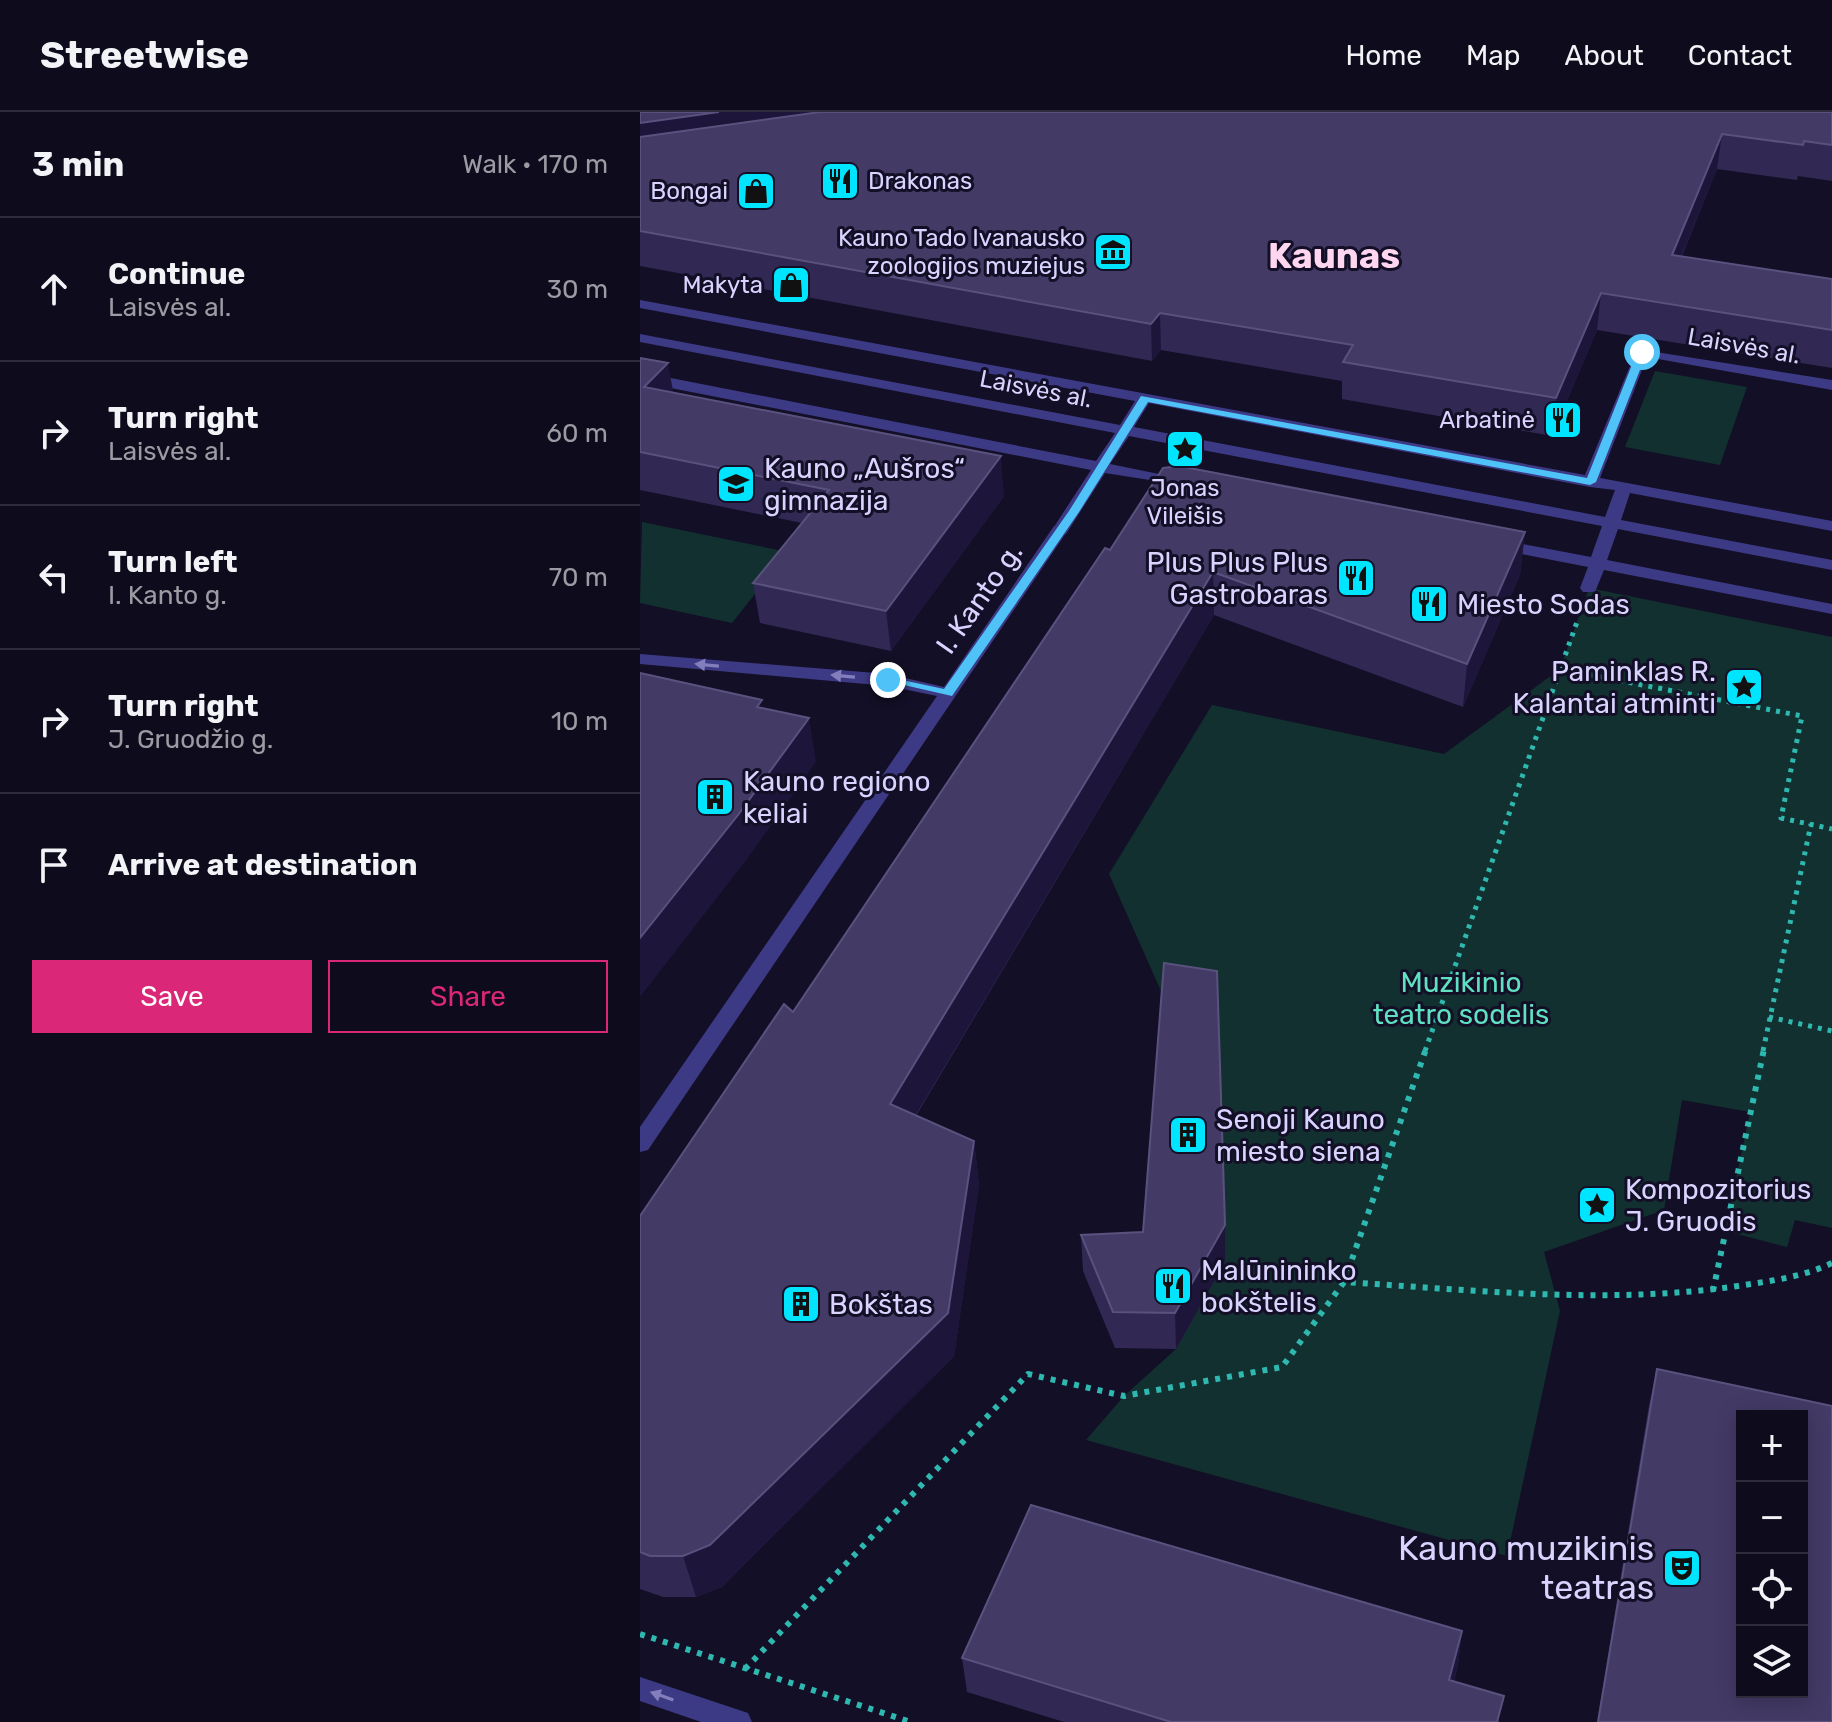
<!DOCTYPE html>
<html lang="en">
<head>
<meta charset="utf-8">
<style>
  :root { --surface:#0e0b1c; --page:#1c1929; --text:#f1f3f6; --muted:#9b9ba3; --line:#2e2b3b; --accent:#db2777 }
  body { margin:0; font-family:Rubik,sans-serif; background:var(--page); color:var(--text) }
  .controls { position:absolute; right:24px; bottom:24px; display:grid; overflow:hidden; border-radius:0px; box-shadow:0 4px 20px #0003 }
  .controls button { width:72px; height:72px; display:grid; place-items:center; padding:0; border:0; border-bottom:2px solid var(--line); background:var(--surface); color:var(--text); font:40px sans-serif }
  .stop { position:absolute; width:24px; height:24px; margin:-18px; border:6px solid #4fc3f7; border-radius:50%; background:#fff }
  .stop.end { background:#4fc3f7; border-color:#fff; box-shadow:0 2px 8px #0008 }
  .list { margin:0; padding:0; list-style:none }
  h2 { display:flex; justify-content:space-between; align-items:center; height:104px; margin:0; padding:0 32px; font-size:34px }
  h2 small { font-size:26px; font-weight:400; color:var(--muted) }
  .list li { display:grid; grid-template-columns:52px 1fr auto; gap:24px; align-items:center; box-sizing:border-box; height:144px; padding:0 32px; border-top:2px solid var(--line) }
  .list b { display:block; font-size:30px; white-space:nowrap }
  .list p { margin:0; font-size:26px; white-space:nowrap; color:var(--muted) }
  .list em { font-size:26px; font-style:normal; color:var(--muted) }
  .actions { display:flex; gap:16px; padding:24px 32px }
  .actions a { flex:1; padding:18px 0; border:2px solid var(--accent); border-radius:0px; text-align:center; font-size:28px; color:var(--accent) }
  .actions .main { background:var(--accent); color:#fff }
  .icon { flex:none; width:44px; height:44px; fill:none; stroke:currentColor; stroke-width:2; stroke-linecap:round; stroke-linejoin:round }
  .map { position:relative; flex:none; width:1192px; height:1610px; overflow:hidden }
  header { display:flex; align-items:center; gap:48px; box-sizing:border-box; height:112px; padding:0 40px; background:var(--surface); border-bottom:2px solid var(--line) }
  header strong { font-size:38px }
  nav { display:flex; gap:44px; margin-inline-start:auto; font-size:28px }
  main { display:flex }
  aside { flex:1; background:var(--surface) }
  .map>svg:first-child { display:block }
</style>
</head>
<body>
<header>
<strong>Streetwise</strong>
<nav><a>Home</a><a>Map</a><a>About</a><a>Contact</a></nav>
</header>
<main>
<aside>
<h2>3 min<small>Walk · 170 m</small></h2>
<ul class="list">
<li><svg class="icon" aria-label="ahead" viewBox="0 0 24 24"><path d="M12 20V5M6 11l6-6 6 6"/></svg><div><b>Continue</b><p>Laisvės al.</p></div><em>30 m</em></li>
<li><svg class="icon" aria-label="right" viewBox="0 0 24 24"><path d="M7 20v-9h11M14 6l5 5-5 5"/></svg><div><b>Turn right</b><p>Laisvės al.</p></div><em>60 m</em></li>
<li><svg class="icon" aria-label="left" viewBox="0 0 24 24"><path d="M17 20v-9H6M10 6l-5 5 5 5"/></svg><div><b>Turn left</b><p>I. Kanto g.</p></div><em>70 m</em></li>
<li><svg class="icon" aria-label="right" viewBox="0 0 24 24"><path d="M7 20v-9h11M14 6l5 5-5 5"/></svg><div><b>Turn right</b><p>J. Gruodžio g.</p></div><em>10 m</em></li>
<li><svg class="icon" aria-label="arrive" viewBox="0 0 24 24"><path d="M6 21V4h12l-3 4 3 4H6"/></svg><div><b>Arrive at destination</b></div></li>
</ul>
<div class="actions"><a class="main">Save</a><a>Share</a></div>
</aside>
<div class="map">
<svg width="1192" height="1610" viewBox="0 0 1192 1610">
  <rect width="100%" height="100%" fill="#130f26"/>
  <path fill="#12302f" d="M 1015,259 L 1107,275 L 1080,353 L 985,335 Z
    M 2,410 L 148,440 L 92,511 L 0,491 Z
    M 949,476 L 1192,525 L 1192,1116 L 1155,1108 L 1147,1135 L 1085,1119 L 1110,1000 L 1042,988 L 1024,1098 L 904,1140 L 920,1199 L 867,1444 L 446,1328 L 484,1284 L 536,1237 L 525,888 L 469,762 L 572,593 L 804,642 L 920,557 Z"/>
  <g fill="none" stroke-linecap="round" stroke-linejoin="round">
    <path stroke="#2fb8b0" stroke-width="5" stroke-dasharray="4 6" stroke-linecap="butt" d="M 920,557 L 1162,604 L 1141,706 L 1192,717
      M 1129,905 L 1192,919
      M 785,939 L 938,507
      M 1123,939 L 1171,712"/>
    <path stroke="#2fb8b0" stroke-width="6" stroke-dasharray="5 7" stroke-linecap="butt" d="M 704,1170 L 786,937
      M 1073,1179 L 1124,937
      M 0,1522 L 271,1610
      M 105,1557 L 388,1262 L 484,1284 L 642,1255 L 704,1170 C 835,1178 967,1193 1098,1174 C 1130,1169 1163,1165 1192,1151"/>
    <path fill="#3d3a85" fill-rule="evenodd" d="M 0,188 L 945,363 L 997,237 L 1192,268 L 1192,278 L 1007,245 L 960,366 L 1192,409 L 1192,419 L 990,381 L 981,408 L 1192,448 L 1192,458 L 978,417 L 967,448 L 1192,492 L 1192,502 L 964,458 L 955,480 L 943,480 L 940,476 L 948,455 L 856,437 L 848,432 L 856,427 L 951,445 L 962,414 L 489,324 L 470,352 L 548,368 L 548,374 L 465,361 L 426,422 L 414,422 L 412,418 L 451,358 L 0,270 L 0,260 L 456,349 L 475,321 L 0,230 L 0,222 L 480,313 L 495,289 L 0,196 ZM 509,291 L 950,375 L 975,378 L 965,405 L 494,315 Z"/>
    <path fill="#3d3a85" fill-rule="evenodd" d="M 420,413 L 428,418 L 8,1038 L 0,1040 L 0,1015 L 297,584 L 248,574 L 0,552 L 0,542 L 248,562 L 304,575 L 414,414 Z"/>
    <path fill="#3d3a85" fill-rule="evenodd" d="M 0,1565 L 108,1601 L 112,1610 L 61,1610 L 0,1589 Z"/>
  </g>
  <path fill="#312854" d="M 0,0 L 1192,0 L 1192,69 L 1158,64 L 1157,68 L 1077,57 L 1042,144 L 1192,167 L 1192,256 L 957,218 L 912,324 L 702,287 L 702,269 L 521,238 L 512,249 L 0,154 Z
    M 0,246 L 34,281 L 364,384 L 251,539 L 120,511 L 113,471 L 162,411 L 0,378 Z
    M 885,420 L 880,463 L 823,595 L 574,503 L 276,1004 L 334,1029 L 339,1073 L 314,1244 L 82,1475 L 56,1485 L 23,1485 L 0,1477 L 0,1104 L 153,900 L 470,438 Z
    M 441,1123 L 585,1150 L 536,1237 L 475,1236 L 443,1159 Z
    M 1017,1257 L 1192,1610 L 957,1610 L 1009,1293 Z
    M 822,1519 L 818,1553 L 814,1569 L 860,1610 L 424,1610 L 327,1580 L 322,1546 Z"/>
  <path fill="#1d163a" d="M 79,0 L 332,0 L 0,47 L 0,11 Z
    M 1082,22 L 1077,57 L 1027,179 L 1032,143 Z
    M 961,181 L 957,218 L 912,324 L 916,286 Z
    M 520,201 L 521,238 L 512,249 L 511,212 Z
    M 28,251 L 35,290 L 4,275 Z
    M 361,344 L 364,384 L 251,539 L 246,499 Z
    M 885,420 L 880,463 L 823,595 L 827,552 Z
    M 573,460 L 574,503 L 256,1036 L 250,992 Z
    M 169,606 L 176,650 L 107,747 L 0,885 L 0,826 Z
    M 334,1029 L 339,1073 L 314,1244 L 82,1475 L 56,1485 L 43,1444 Z
    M 585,1113 L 585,1150 L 536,1237 L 535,1201 Z
    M 822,1519 L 818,1553 L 805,1601 L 809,1568 Z"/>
  <path fill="#433a66" stroke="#5a527e" stroke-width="2" fill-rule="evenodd" d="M 0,0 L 79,0 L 0,11 Z
    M 180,0 L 1192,0 L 1192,33 L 1164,29 L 1163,33 L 1082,22 L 1032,143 L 1192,167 L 1192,218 L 961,181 L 916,286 L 703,250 L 713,233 L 520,201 L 511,212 L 0,119 L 0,25 Z
    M 0,246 L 28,251 L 4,275 L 361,344 L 246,499 L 113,471 L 189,378 L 0,340 Z
    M 539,354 L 885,420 L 827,552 L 573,460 L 250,992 L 334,1029 L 308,1201 L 70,1433 L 43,1444 L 10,1444 L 0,1440 L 0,1104 L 144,892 L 153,900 L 465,436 L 470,438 L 523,356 Z
    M 0,561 L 122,588 L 117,595 L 169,606 L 98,703 L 0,826 Z
    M 524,851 L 577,859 L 585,1113 L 535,1201 L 473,1200 L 441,1123 L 503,1120 Z
    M 1017,1257 L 1192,1294 L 1192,1610 L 958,1610 ZM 1102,1304 L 1162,1304 L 1162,1580 L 1102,1580 Z
    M 391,1393 L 822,1519 L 809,1568 L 864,1584 L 857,1610 L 531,1610 L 322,1546 Z"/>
  <defs><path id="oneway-solid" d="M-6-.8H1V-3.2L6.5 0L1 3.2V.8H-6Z" transform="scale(2)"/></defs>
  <g fill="#837fbc">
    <use href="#oneway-solid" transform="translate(67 553) rotate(-175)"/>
    <use href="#oneway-solid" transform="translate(203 564) rotate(-175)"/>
    <use href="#oneway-solid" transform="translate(22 1584) rotate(-161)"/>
  </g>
  <path fill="#4fc3f7" d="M 1002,237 L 1007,240 L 956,370 L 950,373 L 508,290 L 439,400 L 312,584 L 242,568 L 248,565 L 304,577 L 429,399 L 501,284 L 947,366 L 997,240 Z"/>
  <defs>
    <symbol id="restaurant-square" viewBox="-11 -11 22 22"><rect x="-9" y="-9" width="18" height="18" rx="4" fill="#00e5ff" stroke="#130f26"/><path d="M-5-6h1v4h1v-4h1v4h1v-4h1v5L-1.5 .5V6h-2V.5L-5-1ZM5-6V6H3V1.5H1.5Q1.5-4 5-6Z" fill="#111"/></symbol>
    <symbol id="shop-square" viewBox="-11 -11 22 22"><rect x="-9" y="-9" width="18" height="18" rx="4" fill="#00e5ff" stroke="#130f26"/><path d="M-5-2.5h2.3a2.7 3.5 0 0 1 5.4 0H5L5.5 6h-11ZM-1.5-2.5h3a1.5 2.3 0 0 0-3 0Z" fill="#111"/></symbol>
    <symbol id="museum-square" viewBox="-11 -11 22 22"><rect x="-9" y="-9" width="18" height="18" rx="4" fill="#00e5ff" stroke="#130f26"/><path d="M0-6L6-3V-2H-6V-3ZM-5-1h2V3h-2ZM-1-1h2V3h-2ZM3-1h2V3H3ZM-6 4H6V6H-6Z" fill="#111"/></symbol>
    <symbol id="sight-square" viewBox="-11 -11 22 22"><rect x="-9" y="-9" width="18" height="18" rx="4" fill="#00e5ff" stroke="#130f26"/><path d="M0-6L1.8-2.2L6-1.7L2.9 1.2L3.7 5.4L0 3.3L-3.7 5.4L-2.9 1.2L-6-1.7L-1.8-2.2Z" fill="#111"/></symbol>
    <symbol id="school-square" viewBox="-11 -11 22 22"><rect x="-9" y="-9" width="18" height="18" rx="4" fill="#00e5ff" stroke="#130f26"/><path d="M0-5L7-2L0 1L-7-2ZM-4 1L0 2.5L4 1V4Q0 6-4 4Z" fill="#111"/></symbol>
    <symbol id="building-square" viewBox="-11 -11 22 22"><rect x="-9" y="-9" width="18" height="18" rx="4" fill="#00e5ff" stroke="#130f26"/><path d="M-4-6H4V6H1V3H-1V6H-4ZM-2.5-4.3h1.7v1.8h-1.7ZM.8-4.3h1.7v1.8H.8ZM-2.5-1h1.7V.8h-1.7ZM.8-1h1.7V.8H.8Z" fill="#111"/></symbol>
    <symbol id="theatre-square" viewBox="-11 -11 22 22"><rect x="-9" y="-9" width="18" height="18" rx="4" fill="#00e5ff" stroke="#130f26"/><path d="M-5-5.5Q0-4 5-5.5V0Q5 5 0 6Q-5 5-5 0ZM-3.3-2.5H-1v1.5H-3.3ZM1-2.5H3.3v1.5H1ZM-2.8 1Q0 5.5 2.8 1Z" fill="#111"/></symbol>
  </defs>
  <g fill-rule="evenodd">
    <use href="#restaurant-square" x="178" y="47" width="44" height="44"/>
    <use href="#shop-square" x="94" y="57" width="44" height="44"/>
    <use href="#museum-square" x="451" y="118" width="44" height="44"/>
    <use href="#shop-square" x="129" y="151" width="44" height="44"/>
    <use href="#restaurant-square" x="901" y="286" width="44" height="44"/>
    <use href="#sight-square" x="523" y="315" width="44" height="44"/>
    <use href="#school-square" x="74" y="350" width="44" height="44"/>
    <use href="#restaurant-square" x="694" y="444" width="44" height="44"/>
    <use href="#restaurant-square" x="767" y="470" width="44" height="44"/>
    <use href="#sight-square" x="1082" y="553" width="44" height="44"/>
    <use href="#building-square" x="53" y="663" width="44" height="44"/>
    <use href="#building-square" x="526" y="1001" width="44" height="44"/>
    <use href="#sight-square" x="935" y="1071" width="44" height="44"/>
    <use href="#restaurant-square" x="511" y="1152" width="44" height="44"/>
    <use href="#building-square" x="139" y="1170" width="44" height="44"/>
    <use href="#theatre-square" x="1020" y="1434" width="44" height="44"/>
  </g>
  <g text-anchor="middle" stroke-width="6" stroke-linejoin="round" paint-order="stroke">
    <g font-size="24" fill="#d9d4ff" stroke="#130f26" text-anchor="end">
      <text x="228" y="77" text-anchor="start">Drakonas</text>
      <text x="88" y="87">Bongai</text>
      <text x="445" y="134">Kauno Tado Ivanausko<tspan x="445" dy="28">zoologijos muziejus</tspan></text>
      <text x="123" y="181">Makyta</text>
      <text x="895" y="316">Arbatinė</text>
      <text x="545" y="384" text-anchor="middle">Jonas<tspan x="545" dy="28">Vileišis</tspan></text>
    </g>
    <g font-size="24" fill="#d9d4ff" stroke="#130f26">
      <text transform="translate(1104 234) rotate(10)" y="8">Laisvės al.</text>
      <text transform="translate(396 277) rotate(11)" y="8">Laisvės al.</text>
    </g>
    <g font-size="28" fill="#d9d4ff" stroke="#130f26" text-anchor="start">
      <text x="124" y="366">Kauno „Aušros“<tspan x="124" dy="32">gimnazija</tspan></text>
      <text x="688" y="460" text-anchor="end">Plus Plus Plus<tspan x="688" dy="32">Gastrobaras</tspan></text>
      <text x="817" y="502">Miesto Sodas</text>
      <text x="1076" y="569" text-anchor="end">Paminklas R.<tspan x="1076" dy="32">Kalantai atminti</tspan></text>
      <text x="103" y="679">Kauno regiono<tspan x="103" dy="32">keliai</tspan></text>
      <text x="576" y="1017">Senoji Kauno<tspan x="576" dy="32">miesto siena</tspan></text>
      <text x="985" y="1087">Kompozitorius<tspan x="985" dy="32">J. Gruodis</tspan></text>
      <text x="561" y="1168">Malūnininko<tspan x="561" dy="32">bokštelis</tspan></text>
      <text x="189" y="1202">Bokštas</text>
    </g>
    <g font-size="28" fill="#d9d4ff" stroke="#130f26">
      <text transform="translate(339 486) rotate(-55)" y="10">I. Kanto g.</text>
    </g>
    <g font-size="28" fill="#5fe0c0" stroke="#130f26">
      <text x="821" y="880">Muzikinio<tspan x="821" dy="32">teatro sodelis</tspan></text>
    </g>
    <g font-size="34" fill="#d9d4ff" stroke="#130f26" text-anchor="end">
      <text x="1014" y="1448">Kauno muzikinis<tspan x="1014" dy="39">teatras</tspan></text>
    </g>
    <g font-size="36" font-weight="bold" fill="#ffd6f0" stroke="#130f26">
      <text x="694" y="156">Kaunas</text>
    </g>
  </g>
</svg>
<div class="controls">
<button>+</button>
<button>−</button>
<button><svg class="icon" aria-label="locate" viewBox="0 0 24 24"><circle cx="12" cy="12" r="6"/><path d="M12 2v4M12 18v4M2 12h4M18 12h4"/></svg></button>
<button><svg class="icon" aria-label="layers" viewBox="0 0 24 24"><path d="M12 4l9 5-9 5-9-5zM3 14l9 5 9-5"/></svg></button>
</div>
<div class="stop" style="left:1002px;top:240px"></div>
<div class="stop end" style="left:248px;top:568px"></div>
</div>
</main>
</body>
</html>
